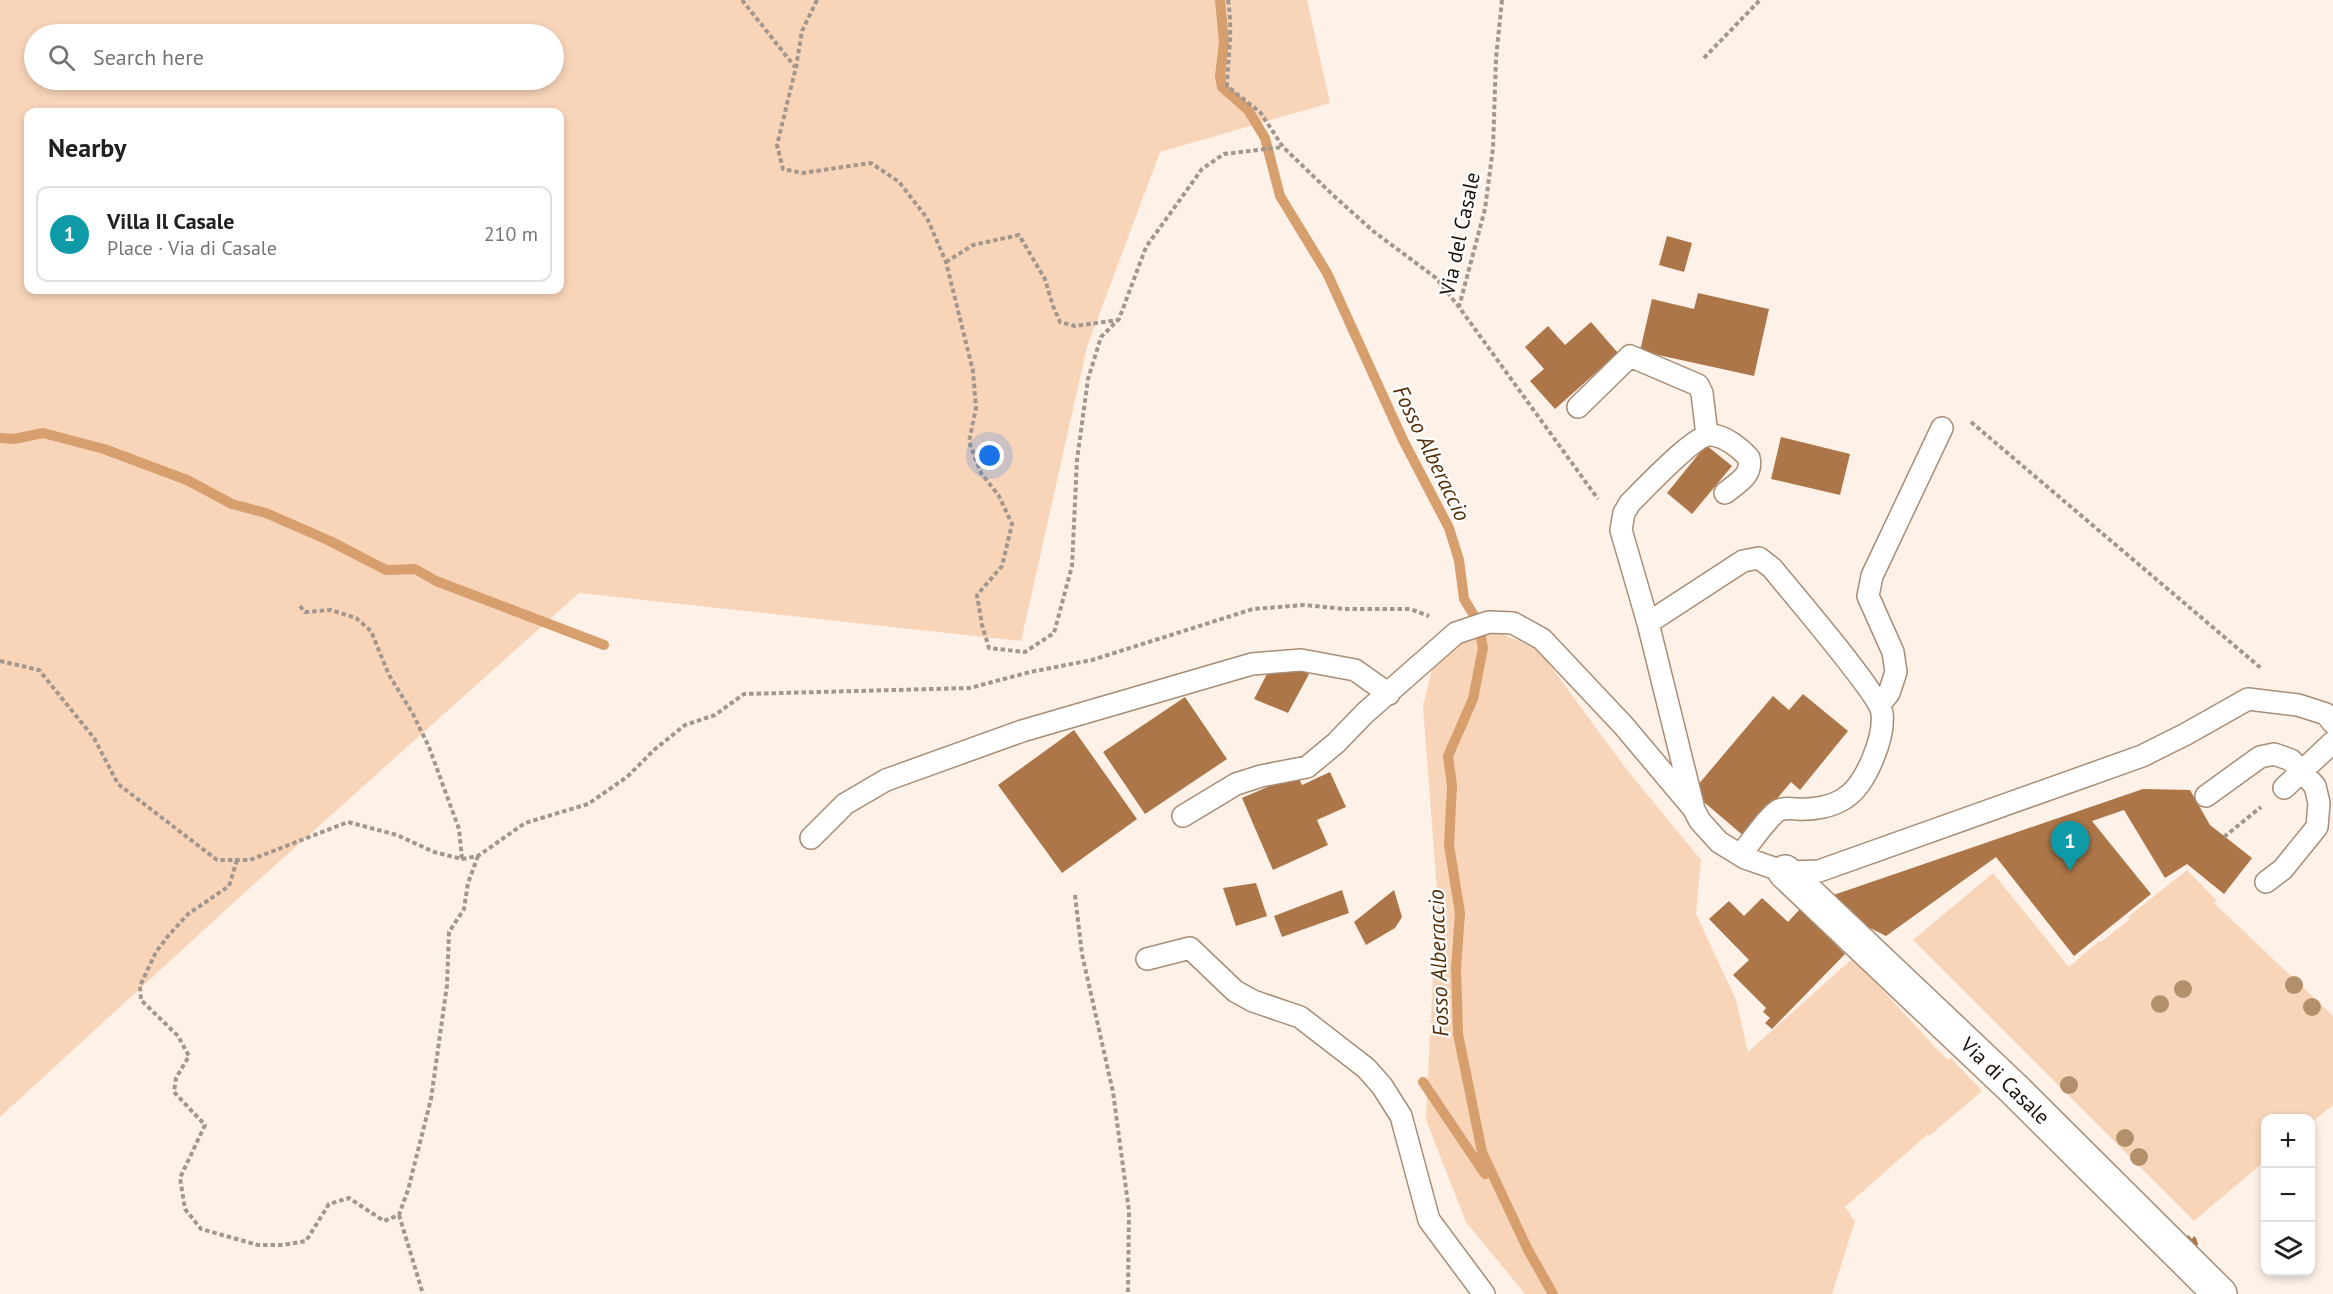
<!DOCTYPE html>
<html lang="en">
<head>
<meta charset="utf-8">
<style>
  :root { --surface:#fff; --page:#f2f2f2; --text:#202124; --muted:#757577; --line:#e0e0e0; --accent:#0b8043 }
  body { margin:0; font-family:"PT Sans",sans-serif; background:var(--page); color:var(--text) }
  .controls { position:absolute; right:18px; bottom:18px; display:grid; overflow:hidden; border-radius:12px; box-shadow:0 3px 9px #0003 }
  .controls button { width:54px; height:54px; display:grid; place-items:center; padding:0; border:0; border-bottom:2px solid var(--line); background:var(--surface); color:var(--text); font:30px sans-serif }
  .you { position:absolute; left:990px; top:456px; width:21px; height:21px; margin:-15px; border:4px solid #fff; border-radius:50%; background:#1a73e8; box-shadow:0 0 0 9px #1a73e833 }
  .badge { display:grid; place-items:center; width:39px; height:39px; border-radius:50%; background:var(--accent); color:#fff; font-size:20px; font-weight:700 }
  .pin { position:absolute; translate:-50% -50px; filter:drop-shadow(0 2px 3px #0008) }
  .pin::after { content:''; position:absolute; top:32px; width:21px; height:18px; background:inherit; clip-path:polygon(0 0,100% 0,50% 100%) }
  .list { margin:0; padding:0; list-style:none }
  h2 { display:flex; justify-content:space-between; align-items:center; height:78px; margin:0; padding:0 24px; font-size:26px }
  h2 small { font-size:20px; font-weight:400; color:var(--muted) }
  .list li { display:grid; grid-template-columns:39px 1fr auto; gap:18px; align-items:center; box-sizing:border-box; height:96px; margin:0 12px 12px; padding:0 12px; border:2px solid var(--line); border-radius:12px }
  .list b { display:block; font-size:22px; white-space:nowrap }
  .list p { margin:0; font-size:20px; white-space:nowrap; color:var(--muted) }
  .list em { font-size:20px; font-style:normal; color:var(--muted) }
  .icon { flex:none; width:33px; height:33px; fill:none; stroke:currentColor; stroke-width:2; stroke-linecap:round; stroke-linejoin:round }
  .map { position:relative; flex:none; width:2333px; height:1294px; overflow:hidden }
  .search { position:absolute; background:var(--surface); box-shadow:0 3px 9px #0003; left:24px; top:24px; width:540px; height:66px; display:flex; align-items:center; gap:15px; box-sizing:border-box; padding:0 21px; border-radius:33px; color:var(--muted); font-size:22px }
  .panel { position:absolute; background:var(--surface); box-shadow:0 3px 9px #0003; left:24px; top:108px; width:540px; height:186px; border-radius:12px }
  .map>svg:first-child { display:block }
</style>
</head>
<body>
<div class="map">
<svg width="2333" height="1294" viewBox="0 0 2333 1294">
  <rect width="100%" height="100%" fill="#fdf1e8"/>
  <path fill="#f8d5b9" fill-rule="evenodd" d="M 0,0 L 1307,0 L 1330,103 L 1160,152 L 1087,347 L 1021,641 L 579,593 L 243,894 L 0,1117 ZM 34,34 L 554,34 L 554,80 L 34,80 ZM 28,112 L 560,112 L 560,290 L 28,290 Z
    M 1492,630 L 1538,649 L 1627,770 L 1701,860 L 1696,914 L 1736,1000 L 1748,1052 L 1853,958 L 1936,1048 L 1948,1060 L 1951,1058 L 1982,1091 L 1929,1136 L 1928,1134 L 1845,1207 L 1855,1221 L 1832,1294 L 1525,1294 L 1466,1222 L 1426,1120 L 1437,890 L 1423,706 L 1432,670 L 1473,632 Z
    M 2187,870 L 2217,901 L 2214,903 L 2333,1016 L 2333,1105 L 2311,1123 L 2310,1118 L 2266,1118 L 2265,1161 L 2194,1221 L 1913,940 L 1993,873 L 2069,967 L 2099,941 L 2101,942 L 2130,919 L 2128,917 Z"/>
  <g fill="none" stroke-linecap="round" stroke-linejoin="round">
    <path stroke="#d79e6e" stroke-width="10" d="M 1220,0 L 1224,42 L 1220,76 L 1222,87 L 1248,110 L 1265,138 L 1280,196 L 1327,273 L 1403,440 L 1449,528 L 1459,560 L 1464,599 L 1478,622 L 1483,648 L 1473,699 L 1448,756 L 1452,785 L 1449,845 L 1460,913 L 1456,968 L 1458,1034 L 1482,1152 L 1528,1250 L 1553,1294
      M 0,438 L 14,439 L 43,433 L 104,449 L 187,480 L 232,504 L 266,513 L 330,541 L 386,570 L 415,569 L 436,581 L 604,645
      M 1423,1082 L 1485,1174"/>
  </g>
  <path fill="#ad7648" d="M 1667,236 L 1692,243 L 1684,272 L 1659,265 Z
    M 1698,293 L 1769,309 L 1754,376 L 1640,351 L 1652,299 L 1694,309 Z
    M 1591,322 L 1618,353 L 1555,409 L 1530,381 L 1544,369 L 1525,347 L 1548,326 L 1565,345 Z
    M 1781,437 L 1850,454 L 1840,495 L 1771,479 Z
    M 1706,445 L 1732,466 L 1692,514 L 1667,493 Z
    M 1297,668 L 1309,674 L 1288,713 L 1254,699 L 1269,670 Z
    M 1803,694 L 1848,731 L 1800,790 L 1791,782 L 1745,837 L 1692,792 L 1773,696 L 1789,710 Z
    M 1185,697 L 1227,759 L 1145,814 L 1103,752 Z
    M 1074,730 L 1137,819 L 1062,873 L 998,785 Z
    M 1330,772 L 1346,807 L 1317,820 L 1328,845 L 1273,870 L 1242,798 L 1297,774 L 1302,785 Z
    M 2143,789 L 2190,790 L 2210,825 L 2252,858 L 2224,894 L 2187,864 L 2165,878 L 2124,810 L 2092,821 L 2151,894 L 2074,956 L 1996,857 L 1886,936 L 1816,901 Z
    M 1256,883 L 1267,916 L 1236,926 L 1223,888 Z
    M 1342,890 L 1349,913 L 1282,937 L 1274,916 Z
    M 1394,890 L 1402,917 L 1395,928 L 1366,945 L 1354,922 Z
    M 1762,898 L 1788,922 L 1800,909 L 1845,954 L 1772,1029 L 1765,1023 L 1770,1018 L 1763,1012 L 1766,1008 L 1733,975 L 1749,960 L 1709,919 L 1729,901 L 1744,916 Z
    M 2188,1235 L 2192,1239 L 2194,1236 L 2196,1238 L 2198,1244 L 2196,1249 L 2184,1238 Z"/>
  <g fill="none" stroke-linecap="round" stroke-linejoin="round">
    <defs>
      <path id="service" d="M 1578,407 L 1630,356 L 1698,385 L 1702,393 L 1707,435
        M 1648,623 L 1743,561 L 1759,558 L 1772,568 C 1789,589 1880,695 1882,713 C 1885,737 1866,785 1845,798 C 1832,807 1813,810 1797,809 C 1790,809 1786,807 1779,810 C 1768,816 1750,844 1740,855
        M 1879,705 L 1889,693 L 1896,672 L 1893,652 L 1868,596 L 1872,576 L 1942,428
        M 2284,788 L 2333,742
        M 2206,796 L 2260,757 L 2274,754 L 2291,760 L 2315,786 L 2319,803 L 2317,827 L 2283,869 L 2266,882
        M 1693,805 L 1648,623 L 1621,530 L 1624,513 L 1630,503 C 1643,490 1695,435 1710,435 C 1724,435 1740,448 1749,458 C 1753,476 1737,483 1725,493
        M 1183,816 L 1236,784 L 1261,776 L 1307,767 L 1336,743 L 1365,713 L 1456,633 L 1489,622 L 1513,623 L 1542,639 L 1623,725 L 1693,808 L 1700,821 L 1719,842 L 1745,858 L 1785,872 L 1819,871 L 2142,756 L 2186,734 L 2248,699 L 2298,705 L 2326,714 L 2333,723
        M 811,838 L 845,804 L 886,780 L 1022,731 L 1252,664 L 1301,660 L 1355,670 L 1389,694
        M 1147,959 L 1190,948 L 1235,991 L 1253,1001 L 1300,1017 L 1366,1068 L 1382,1086 L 1401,1116 L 1429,1220 L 1484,1294"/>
      <path id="minor" d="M 1785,872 L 2014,1089 L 2220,1294"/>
    </defs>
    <use href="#service" stroke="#a88d77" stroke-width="24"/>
    <use href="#minor" stroke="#a88d77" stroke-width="36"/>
    <path stroke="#a2978e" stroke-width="4" stroke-dasharray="4.5 3" stroke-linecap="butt" d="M 742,0 L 795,67
      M 817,0 L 802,31 L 796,67 L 777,145 L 783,169 L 802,173 L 871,163 L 899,182 L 927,218 L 946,262 L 973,371 L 976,408 L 969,442 L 981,473 L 999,496 L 1012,524 L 1002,566 L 977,595 L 982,625 L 989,648 L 1025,652 L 1054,633 L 1072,566 L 1077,460 L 1088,379 L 1101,337 L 1119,319 L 1146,247 L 1202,169 L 1224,154 L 1283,147
      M 1228,0 C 1233,31 1228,56 1227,86 L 1260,112 L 1283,147 L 1333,195 L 1373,231 L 1436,278 L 1459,307
      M 1502,0 L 1496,58 L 1493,148 L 1485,209 L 1459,307 L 1598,499
      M 1704,58 L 1760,0
      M 946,262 L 973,245 L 1019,235 L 1045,279 L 1053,306 L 1060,322 L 1075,326 L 1118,320
      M 1971,422 L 2262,669
      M 300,606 L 305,612 L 331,610 L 356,618 L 371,631 L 389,675 L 413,714 L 429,747 L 459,829 L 462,859
      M 0,661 L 39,670 L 94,738 L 118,784 L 217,860 L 250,860 L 348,822 L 397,835 L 434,852 L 462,859 L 478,856 L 525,823 L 588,804 L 627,777 L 654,750 L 685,725 L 715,715 L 744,694 L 970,688 L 1030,672 L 1092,660 L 1253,609 L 1304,605 L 1344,609 L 1410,609 L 1429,616
      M 2224,837 L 2261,807
      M 237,860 L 229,886 L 188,914 L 168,936 L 156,952 L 140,986 L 141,1000 L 178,1036 L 189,1056 L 176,1078 L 174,1092 L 205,1125 L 180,1178 L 185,1209 L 201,1229 L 258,1245 L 283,1245 L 306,1241 L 329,1204 L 349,1198 L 384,1221 L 399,1215 L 408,1190 L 431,1099 L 447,985 L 449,932 L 464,909 L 468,883 L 478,856
      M 1075,895 L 1082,954 L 1113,1092 L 1129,1211 L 1128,1294
      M 399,1215 L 423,1294"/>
    <use href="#service" stroke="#fff" stroke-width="21"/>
    <use href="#minor" stroke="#fff" stroke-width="33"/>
  </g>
  <g fill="#b3906b">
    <circle cx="2294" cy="985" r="9"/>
    <circle cx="2183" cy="989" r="9"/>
    <circle cx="2160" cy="1004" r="9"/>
    <circle cx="2312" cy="1007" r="9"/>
    <circle cx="2069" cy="1085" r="9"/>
    <circle cx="2125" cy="1138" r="9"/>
    <circle cx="2139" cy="1157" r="9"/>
  </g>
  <g text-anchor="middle" stroke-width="4.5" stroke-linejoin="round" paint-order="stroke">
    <g font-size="21" fill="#1c120a" stroke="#fff">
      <text transform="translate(1460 234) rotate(-78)" y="7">Via del Casale</text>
      <text transform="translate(2005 1081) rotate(44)" y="7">Via di Casale</text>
    </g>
    <g font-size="22" font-style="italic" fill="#542e08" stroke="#fff">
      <text transform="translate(1432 453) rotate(64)" y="8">Fosso Alberaccio</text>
      <text transform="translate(1438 963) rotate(-92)" y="8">Fosso Alberaccio</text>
    </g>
  </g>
</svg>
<div class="controls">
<button>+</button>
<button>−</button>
<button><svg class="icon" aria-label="layers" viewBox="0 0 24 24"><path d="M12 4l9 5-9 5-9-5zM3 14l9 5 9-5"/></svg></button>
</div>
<div class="you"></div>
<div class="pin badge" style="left:2070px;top:871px;background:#0f9aa8">1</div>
<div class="search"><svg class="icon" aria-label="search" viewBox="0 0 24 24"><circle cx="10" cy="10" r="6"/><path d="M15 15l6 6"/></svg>Search here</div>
<section class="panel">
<h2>Nearby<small></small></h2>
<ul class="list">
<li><span class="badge" style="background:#0f9aa8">1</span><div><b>Villa Il Casale</b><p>Place · Via di Casale</p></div><em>210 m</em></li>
</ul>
</section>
</div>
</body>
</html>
